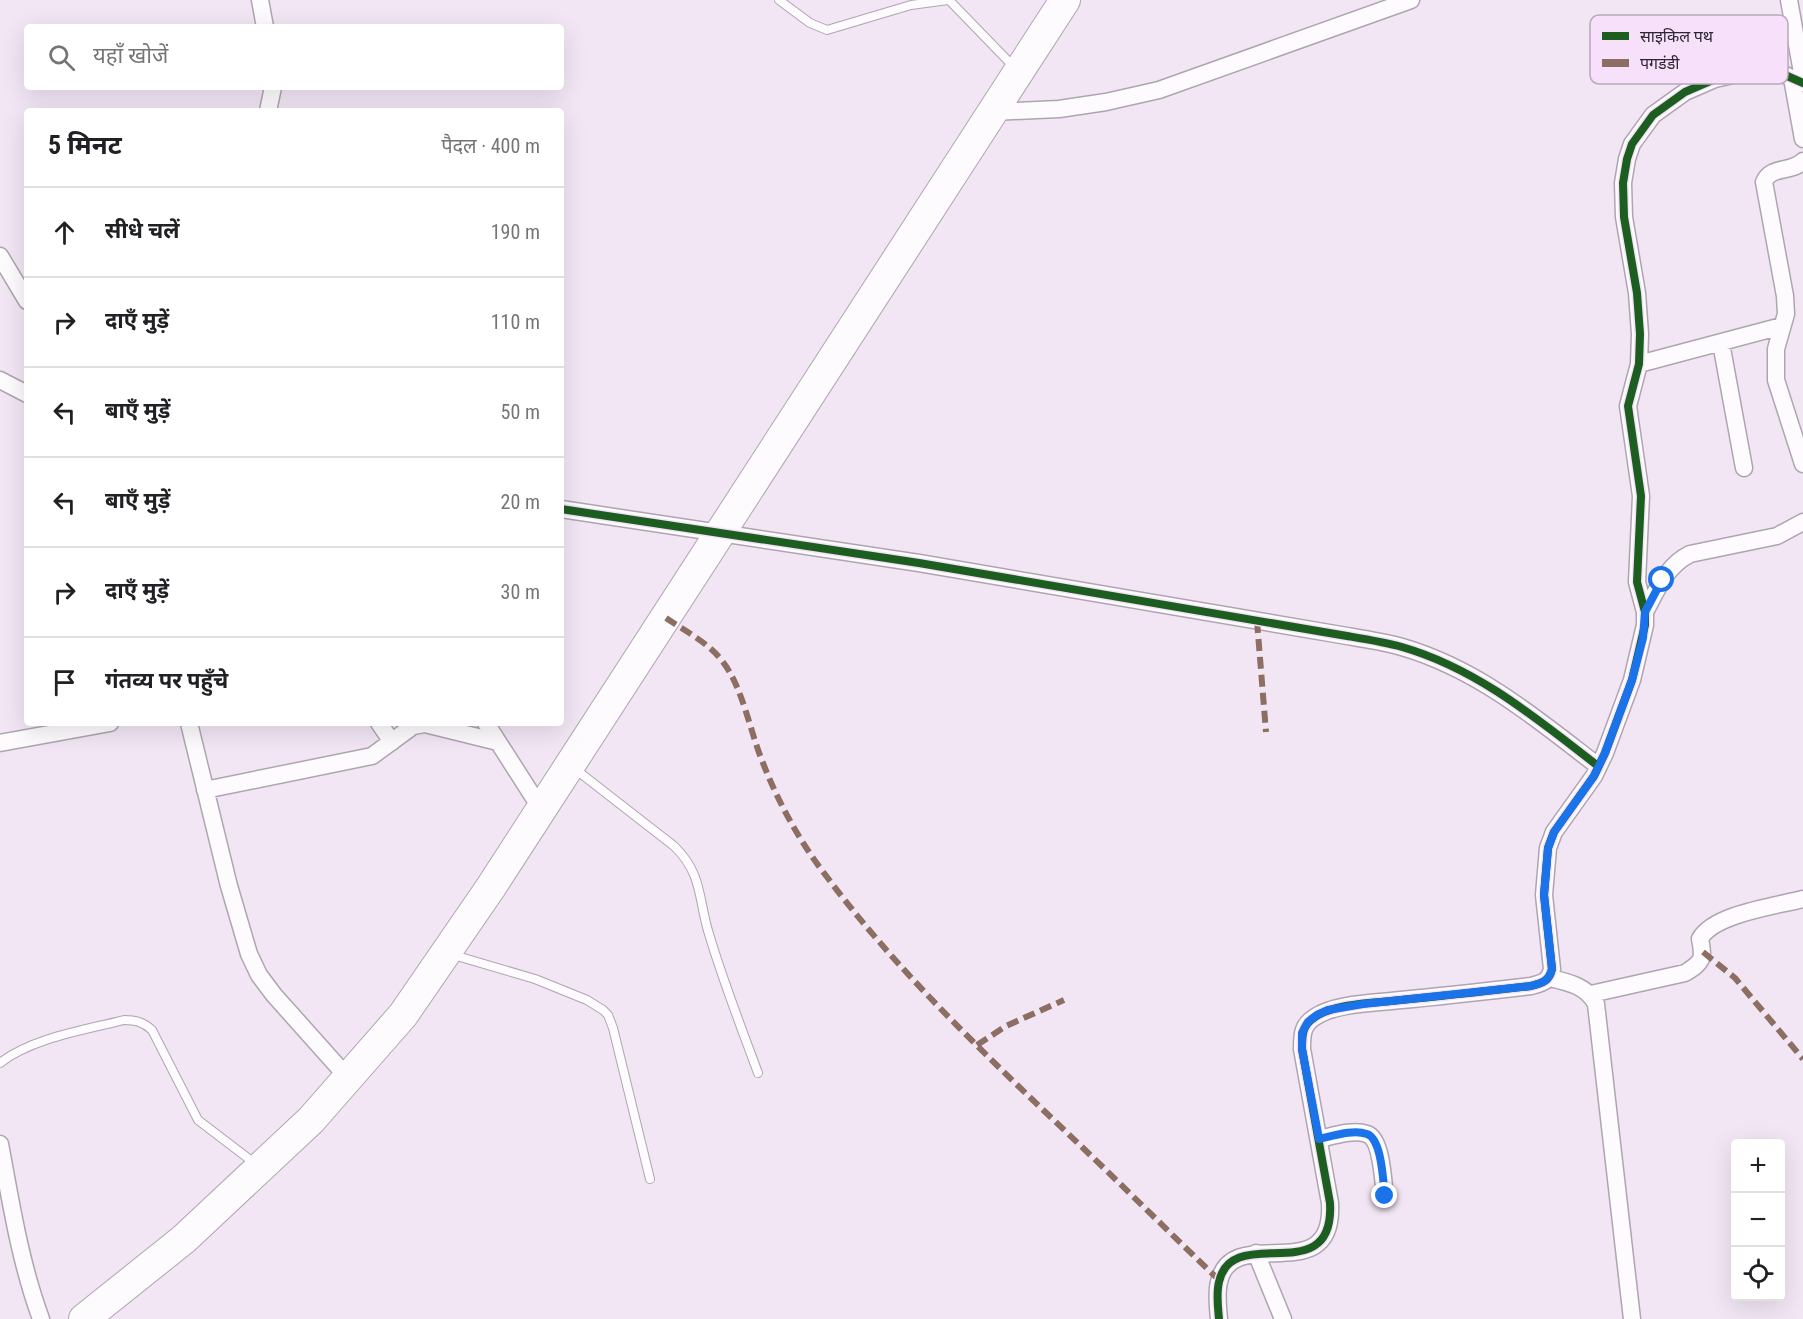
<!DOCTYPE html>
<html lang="hi">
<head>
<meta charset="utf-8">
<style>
  :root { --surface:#fff; --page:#f2f2f2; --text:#202124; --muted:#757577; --line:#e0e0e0 }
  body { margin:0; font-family:"Roboto Condensed","Noto Sans Devanagari",sans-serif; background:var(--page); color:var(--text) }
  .controls { position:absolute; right:18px; bottom:18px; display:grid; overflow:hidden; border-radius:6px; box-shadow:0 6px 24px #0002 }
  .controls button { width:54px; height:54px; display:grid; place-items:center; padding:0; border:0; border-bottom:2px solid var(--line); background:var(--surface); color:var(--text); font:30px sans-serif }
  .stop { position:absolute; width:18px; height:18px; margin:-14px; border:4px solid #1a73e8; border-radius:50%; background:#fff }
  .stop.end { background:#1a73e8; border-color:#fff; box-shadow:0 2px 6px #0008 }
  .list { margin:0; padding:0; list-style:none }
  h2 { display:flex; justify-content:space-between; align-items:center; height:78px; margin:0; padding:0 24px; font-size:26px }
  h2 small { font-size:20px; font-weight:400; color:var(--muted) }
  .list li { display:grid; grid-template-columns:39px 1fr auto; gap:18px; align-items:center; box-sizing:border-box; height:90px; padding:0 24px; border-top:2px solid var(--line) }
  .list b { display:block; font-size:22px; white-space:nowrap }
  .list em { font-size:20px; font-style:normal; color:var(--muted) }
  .icon { flex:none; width:33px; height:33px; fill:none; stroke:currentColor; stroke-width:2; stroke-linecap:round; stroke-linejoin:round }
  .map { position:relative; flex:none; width:1803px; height:1319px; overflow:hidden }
  .search { position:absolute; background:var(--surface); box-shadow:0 6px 24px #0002; left:24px; top:24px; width:540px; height:66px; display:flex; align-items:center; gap:15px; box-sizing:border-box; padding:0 21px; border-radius:6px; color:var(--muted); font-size:22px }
  .panel { position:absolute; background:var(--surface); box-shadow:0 6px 24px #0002; left:24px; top:108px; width:540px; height:618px; border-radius:6px }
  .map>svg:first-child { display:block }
</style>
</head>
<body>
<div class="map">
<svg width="1803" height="1319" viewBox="0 0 1803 1319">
  <rect width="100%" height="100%" fill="#f2e6f4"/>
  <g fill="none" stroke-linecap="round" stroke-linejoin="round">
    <defs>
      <path id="lane" d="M 779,0 L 810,23 L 827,30 L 911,5 L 948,0
        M 949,0 L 1014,67
        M 575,769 L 674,846 C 703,874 698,899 709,934 C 723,981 741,1027 758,1073
        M 450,954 L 535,979 L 587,1000 L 603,1010 L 608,1015 L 613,1028 L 650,1179
        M 0,1063 C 32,1038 85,1030 124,1020 C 136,1020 143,1022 152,1030 L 198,1120 L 257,1165"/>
      <path id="street" d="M 260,0 L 265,27
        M 1789,0 L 1803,78
        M 1792,78 L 1803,139
        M 268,111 L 273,87
        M 993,112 L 1059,109 L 1106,102 L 1159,90 L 1411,0
        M 1803,161 C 1792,173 1771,165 1764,182 L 1785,296 L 1786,314 L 1776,349 L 1776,380 L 1803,464
        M 0,256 L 27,301
        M 1721,343 L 1744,468
        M 1639,364 L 1782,326
        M 0,380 L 27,394
        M 561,509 L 919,563 L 1347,636 C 1365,639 1384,642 1402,647 C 1478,669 1537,719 1598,766
        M 1645,612 C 1657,590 1666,566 1690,554 L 1777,536 L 1803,522
        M 189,723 L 229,886 L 249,954 L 259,975 L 274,995 L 349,1079
        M 379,723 L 392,742
        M 486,723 L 541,809
        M 0,743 L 110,723
        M 205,790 L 372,756 L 413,726 L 425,724 L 498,742
        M 1550,978 C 1568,982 1587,986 1596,1004 L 1632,1319
        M 1591,994 L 1685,973 C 1703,962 1704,959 1700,939 C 1713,914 1776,906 1803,899
        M 1319,1139 C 1333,1136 1353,1129 1367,1134 C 1382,1139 1383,1182 1385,1196
        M 0,1144 C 11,1203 20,1262 41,1319
        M 1256,1253 L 1283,1319
        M 1219,1319 C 1218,1307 1216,1294 1219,1282 C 1232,1221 1335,1292 1330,1203 L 1302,1049 C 1302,1035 1302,1025 1315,1017 C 1335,1003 1377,1003 1401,1000 C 1444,996 1488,991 1531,986 C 1542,983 1549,982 1552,969 L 1544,895 L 1548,848 L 1554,832 L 1594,776 L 1605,753 L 1632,680 L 1645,625 L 1645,612 L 1637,582 L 1641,496 L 1628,406 L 1639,364 L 1640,334 L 1637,293 L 1624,217 L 1623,183 L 1627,159 L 1632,144 L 1653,115 L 1685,92 L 1715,79 L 1746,72 L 1766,71 L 1785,75 L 1803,83"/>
      <path id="highway" d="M 84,1319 L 184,1239 L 311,1120 L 403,1015 L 491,887 L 1065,0"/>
    </defs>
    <use href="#lane" stroke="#aea5b0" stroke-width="10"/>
    <use href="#street" stroke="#aea5b0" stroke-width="19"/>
    <use href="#highway" stroke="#aea5b0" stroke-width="32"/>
    <use href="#lane" stroke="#fdfbfd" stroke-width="8"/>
    <use href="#street" stroke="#fdfbfd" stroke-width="16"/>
    <use href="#highway" stroke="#fdfbfd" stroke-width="30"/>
    <path stroke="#8d6e63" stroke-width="6" stroke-dasharray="12 6" stroke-linecap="butt" d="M 666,618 C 685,631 709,643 723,662 C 743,688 750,732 763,763 C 779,804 800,842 827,877 C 901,976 993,1062 1082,1147 C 1128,1191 1173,1236 1219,1280
      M 1257,621 L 1266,732
      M 1703,952 L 1735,978 L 1803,1059
      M 977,1045 L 1006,1026 L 1064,1000"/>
    <defs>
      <path id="cycleway" d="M 561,509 L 919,563 L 1347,636 C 1365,639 1384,642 1402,647 C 1478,669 1537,719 1598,766
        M 1219,1319 C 1218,1307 1216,1294 1219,1282 C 1232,1221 1335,1292 1330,1203 L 1302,1049 C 1302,1035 1302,1025 1315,1017 C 1335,1003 1377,1003 1401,1000 C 1444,996 1488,991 1531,986 C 1542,983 1549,982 1552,969 L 1544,895 L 1548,848 L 1554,832 L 1594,776 L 1605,753 L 1632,680 L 1645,625 L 1645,612 L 1637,582 L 1641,496 L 1628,406 L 1639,364 L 1640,334 L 1637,293 L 1624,217 L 1623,183 L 1627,159 L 1632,144 L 1653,115 L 1685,92 L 1715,79 L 1746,72 L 1766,71 L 1785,75 L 1803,83"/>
    </defs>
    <use href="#cycleway" stroke="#f6e0fa" stroke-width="11"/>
    <use href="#cycleway" stroke="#1b5e20" stroke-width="8"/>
  </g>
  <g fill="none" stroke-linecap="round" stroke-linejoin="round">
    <path stroke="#1a73e8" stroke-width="8" d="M 1385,1196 C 1383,1182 1382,1139 1367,1134 C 1353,1129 1333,1136 1319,1139 L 1302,1049 L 1302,1033 L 1308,1022 L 1317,1015 L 1328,1010 L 1363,1004 L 1531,986 C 1542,983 1549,981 1552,969 L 1544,895 L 1548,848 L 1554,832 L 1594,776 L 1605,753 L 1632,680 L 1643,638 L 1645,612 L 1662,580"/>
  </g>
  <rect x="1590" y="15" width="198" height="69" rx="9" fill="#f6e0fa" stroke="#baa8bd" stroke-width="1.5"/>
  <rect x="1602" y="32" width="27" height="8" fill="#1b5e20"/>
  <rect x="1602" y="59" width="27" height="8" fill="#8d6e63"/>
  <g font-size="16" fill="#2d252f">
    <text x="1640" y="42">साइकिल पथ</text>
    <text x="1640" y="69">पगडंडी</text>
  </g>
</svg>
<div class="controls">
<button>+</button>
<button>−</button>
<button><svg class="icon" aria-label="locate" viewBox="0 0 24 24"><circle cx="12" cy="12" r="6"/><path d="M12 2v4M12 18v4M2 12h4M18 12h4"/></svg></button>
</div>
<div class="stop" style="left:1662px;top:580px"></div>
<div class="stop end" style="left:1385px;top:1196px"></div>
<div class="search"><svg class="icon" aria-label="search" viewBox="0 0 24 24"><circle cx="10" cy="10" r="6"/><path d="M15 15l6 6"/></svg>यहाँ खोजें</div>
<section class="panel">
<h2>5 मिनट<small>पैदल · 400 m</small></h2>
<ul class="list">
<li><svg class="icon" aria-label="ahead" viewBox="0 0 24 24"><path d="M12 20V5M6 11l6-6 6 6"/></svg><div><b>सीधे चलें</b></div><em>190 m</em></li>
<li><svg class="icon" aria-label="right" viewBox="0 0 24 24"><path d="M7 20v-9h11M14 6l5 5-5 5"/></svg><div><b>दाएँ मुड़ें</b></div><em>110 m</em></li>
<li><svg class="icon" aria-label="left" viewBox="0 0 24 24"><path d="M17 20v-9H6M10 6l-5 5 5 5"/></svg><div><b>बाएँ मुड़ें</b></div><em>50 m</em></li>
<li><svg class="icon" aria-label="left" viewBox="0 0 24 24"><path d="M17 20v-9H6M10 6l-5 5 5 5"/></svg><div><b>बाएँ मुड़ें</b></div><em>20 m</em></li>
<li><svg class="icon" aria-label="right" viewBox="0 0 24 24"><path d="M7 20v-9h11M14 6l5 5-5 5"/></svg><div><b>दाएँ मुड़ें</b></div><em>30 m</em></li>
<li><svg class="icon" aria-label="arrive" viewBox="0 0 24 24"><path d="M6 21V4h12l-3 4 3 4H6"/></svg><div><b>गंतव्य पर पहुँचे</b></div></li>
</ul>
</section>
</div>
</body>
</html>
